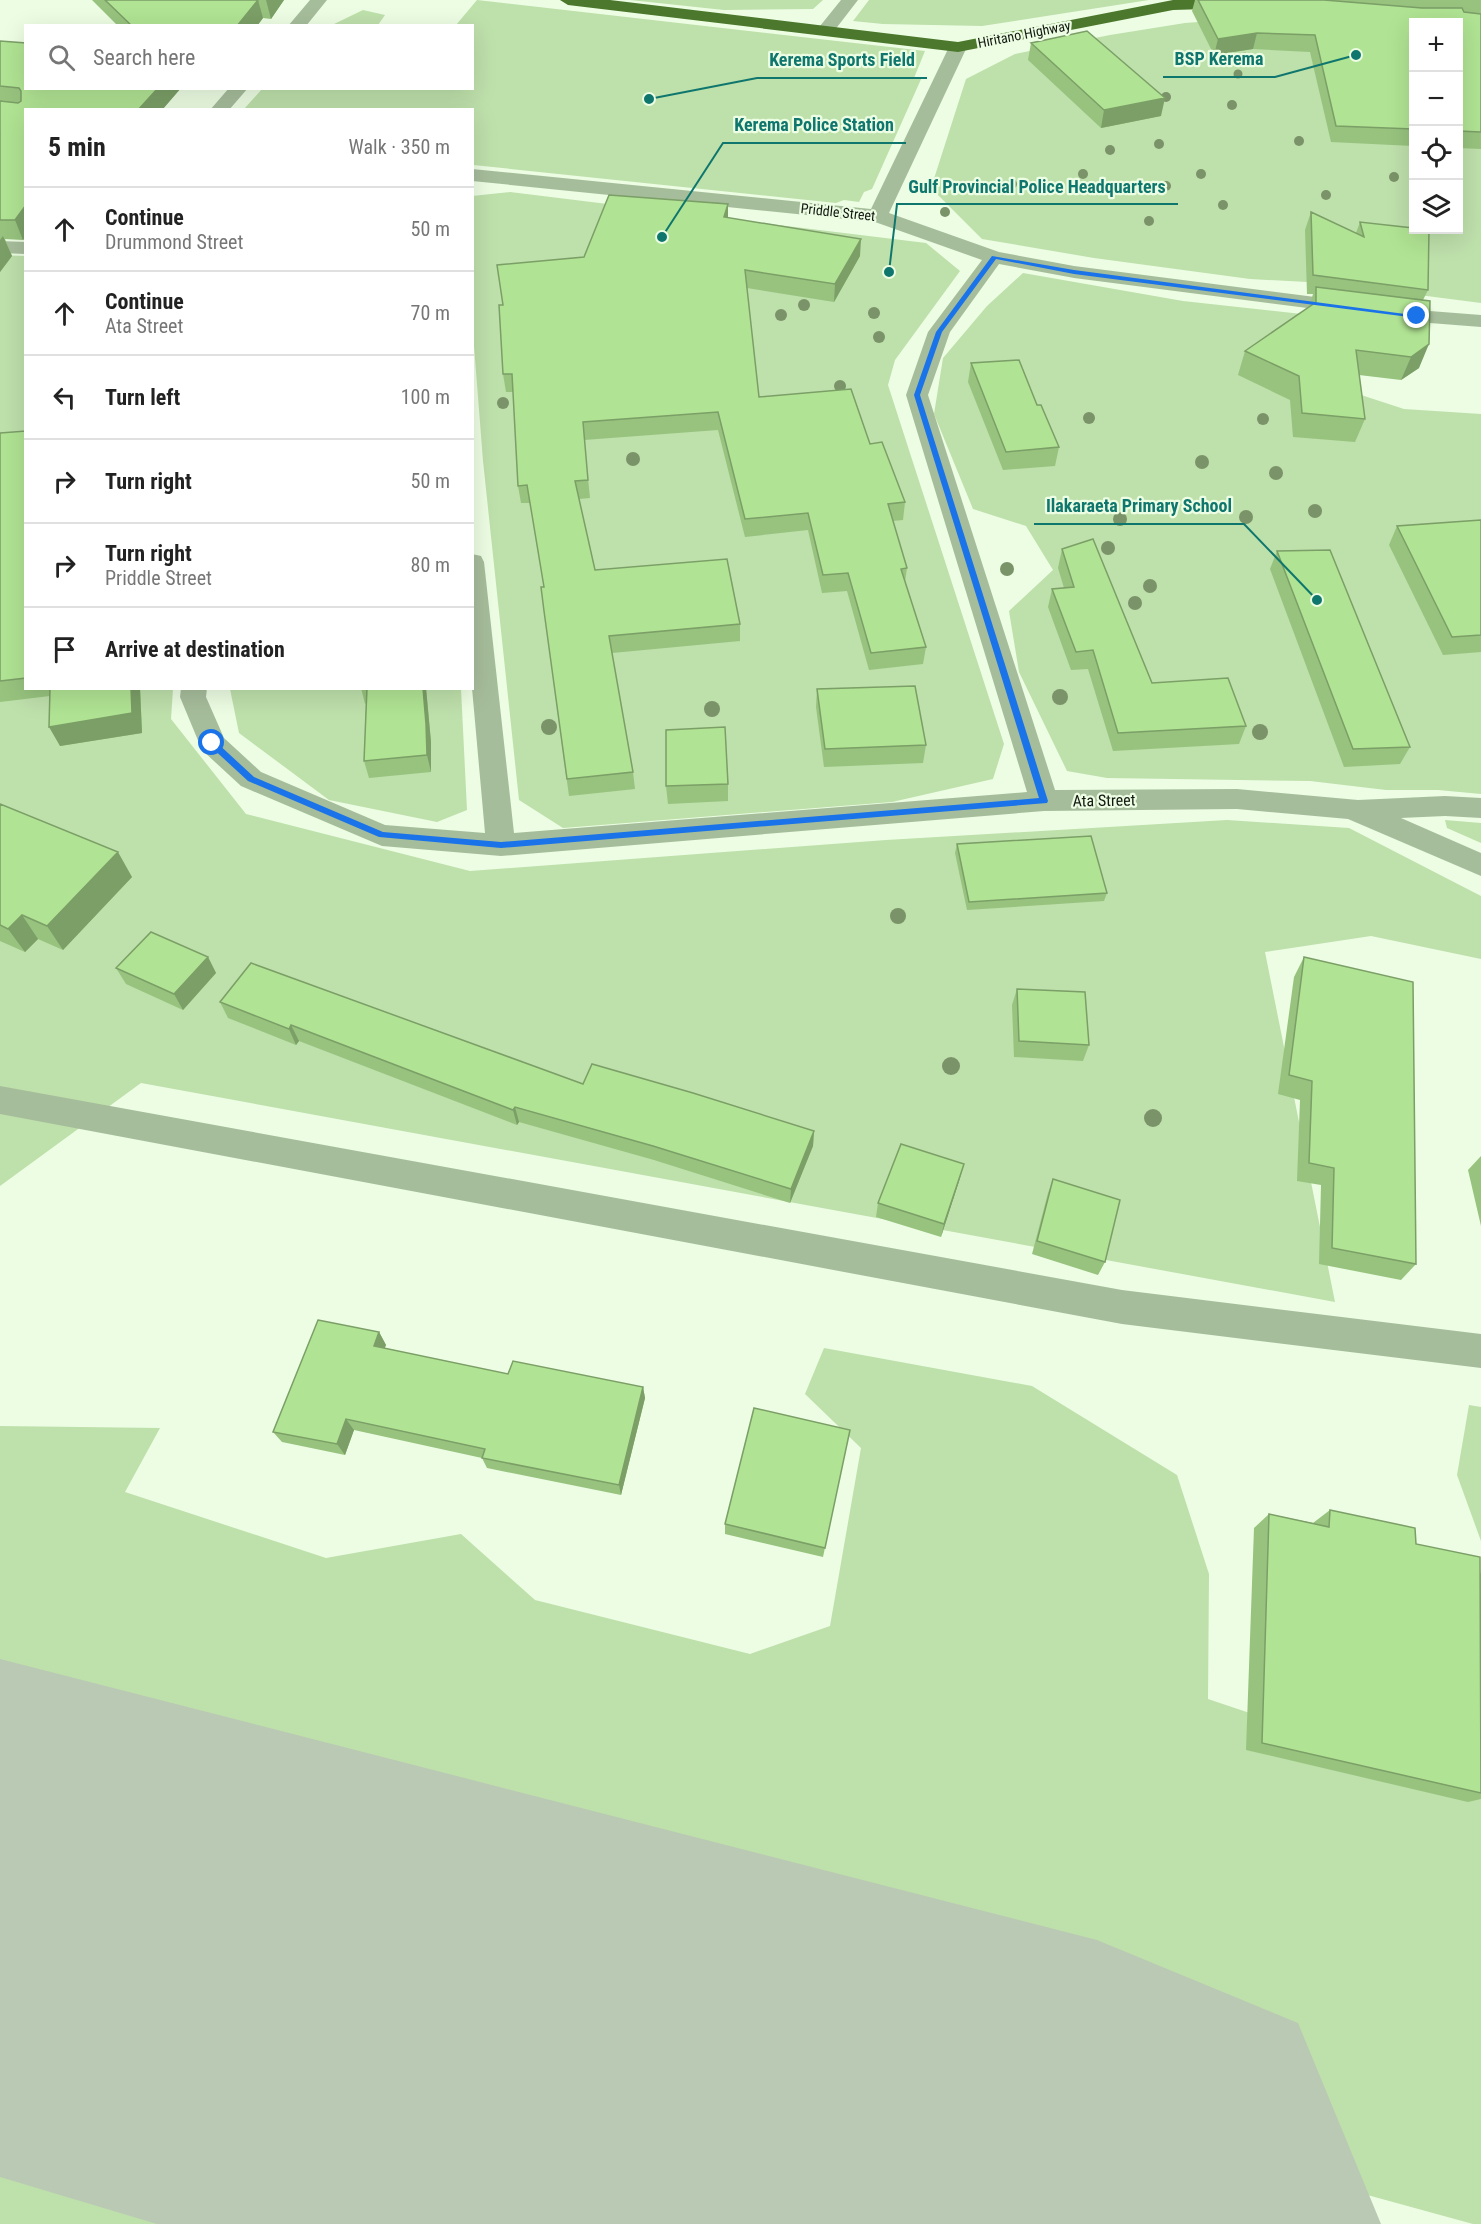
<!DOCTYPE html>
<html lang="en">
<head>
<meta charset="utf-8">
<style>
  :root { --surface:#fff; --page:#f6f6f6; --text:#222; --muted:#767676; --line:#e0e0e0 }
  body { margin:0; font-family:"Roboto Condensed",sans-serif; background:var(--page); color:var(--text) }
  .controls { position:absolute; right:18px; top:18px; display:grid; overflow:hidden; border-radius:0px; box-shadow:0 6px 24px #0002 }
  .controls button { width:54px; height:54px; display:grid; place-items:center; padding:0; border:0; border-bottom:2px solid var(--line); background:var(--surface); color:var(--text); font:30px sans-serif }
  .stop { position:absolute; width:18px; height:18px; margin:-14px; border:4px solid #1a73e8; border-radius:50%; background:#fff }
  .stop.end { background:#1a73e8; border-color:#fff; box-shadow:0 2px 6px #0008 }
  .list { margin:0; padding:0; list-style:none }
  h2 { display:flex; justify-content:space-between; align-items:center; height:78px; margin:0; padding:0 24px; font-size:26px }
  h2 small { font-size:20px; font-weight:400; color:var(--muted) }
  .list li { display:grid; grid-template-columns:39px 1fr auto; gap:18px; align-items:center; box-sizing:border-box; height:84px; padding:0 24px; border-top:2px solid var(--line) }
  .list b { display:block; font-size:22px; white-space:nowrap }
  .list p { margin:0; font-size:20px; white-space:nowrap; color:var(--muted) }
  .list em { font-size:20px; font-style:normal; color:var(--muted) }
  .icon { flex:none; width:33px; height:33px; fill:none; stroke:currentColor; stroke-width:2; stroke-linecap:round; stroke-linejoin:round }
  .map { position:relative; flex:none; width:1481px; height:2224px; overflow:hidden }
  .search { position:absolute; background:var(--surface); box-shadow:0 6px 24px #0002; left:24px; top:24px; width:450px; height:66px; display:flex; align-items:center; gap:15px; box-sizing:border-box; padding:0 21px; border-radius:0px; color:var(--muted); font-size:22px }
  .panel { position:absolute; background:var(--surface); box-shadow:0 6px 24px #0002; left:24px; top:108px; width:450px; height:582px; border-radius:0px }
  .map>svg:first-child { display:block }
</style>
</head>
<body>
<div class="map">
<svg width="1481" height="2224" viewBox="0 0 1481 2224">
  <rect width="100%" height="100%" fill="#ecfde3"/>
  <path fill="#bee0ab" d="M 477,0 L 925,51 L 914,78 L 922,77 L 872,189 L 864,192 L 859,202 L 844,200 L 836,203 L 473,165 L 472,110 L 244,109 L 262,89 L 472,88 L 472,26 L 456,25 Z
    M 630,0 L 823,0 L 813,9 L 724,10 Z
    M 869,0 L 1149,0 L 982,26 L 883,24 L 853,21 Z
    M 363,10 L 385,15 L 378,25 L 332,25 Z
    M 1224,20 L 1413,34 L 1414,230 L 1458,230 L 1459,37 L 1481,39 L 1481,303 L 1326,283 L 1250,279 L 1094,258 L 982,239 L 931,188 L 966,79 L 1015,54 L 1110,35 L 1185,23 Z
    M 510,192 L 926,243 L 960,271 L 895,360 L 888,385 L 1004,744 L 993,779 L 892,802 L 563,828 L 519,800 L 483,461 L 473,333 L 472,196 Z
    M 0,255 L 25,256 L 26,688 L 173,689 L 171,719 L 246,814 L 470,871 L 886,840 L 1227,820 L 1349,828 L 1481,896 L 1481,959 L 1371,936 L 1265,952 L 1335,1302 L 141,1083 L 0,1186 Z
    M 1023,273 L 1183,301 L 1320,316 L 1352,392 L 1404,409 L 1481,414 L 1481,794 L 1438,790 L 1386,790 L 1310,781 L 1107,778 L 1067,771 L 1019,672 L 1009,611 L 1053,570 L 1026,526 L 973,509 L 934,414 L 943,358 L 987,306 Z
    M 230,689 L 461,689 L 467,810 L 437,822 L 329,800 L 239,733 Z
    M 1445,820 L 1481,823 L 1481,843 L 1447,828 Z
    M 824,1348 L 1032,1386 L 1177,1475 L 1209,1574 L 1208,1699 L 1481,1791 L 1481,2224 L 1473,2224 L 0,1819 L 0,1426 L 160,1428 L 125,1492 L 326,1558 L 461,1534 L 535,1600 L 750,1654 L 830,1626 L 861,1448 L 805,1394 Z
    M 1469,1405 L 1481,1407 L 1481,1541 L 1457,1475 Z
    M 0,2037 L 633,2224 L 0,2224 Z"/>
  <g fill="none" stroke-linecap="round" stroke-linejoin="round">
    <path fill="#bac9b3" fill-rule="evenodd" d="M 0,1659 L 1097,1940 L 1298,2023 L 1381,2224 L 157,2224 L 0,2177 Z"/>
    <path fill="#a6bd9b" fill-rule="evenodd" d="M 310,0 L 327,0 L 306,26 L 288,26 Z
      M 841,0 L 858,0 L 831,35 L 819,35 L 816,31 Z
      M 958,42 L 964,43 L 967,47 L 889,213 L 999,252 L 1074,266 L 1417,310 L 1481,315 L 1481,327 L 1417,322 L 1074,278 L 999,264 L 950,332 L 928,395 L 1055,790 L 1237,789 L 1358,800 L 1445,796 L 1481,798 L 1481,818 L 1445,816 L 1401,818 L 1481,853 L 1481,876 L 1348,819 L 1237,809 L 1044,811 L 501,856 L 382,846 L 241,786 L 202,750 L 180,697 L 181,688 L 207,688 L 206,697 L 224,738 L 261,772 L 385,825 L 485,833 L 472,688 L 472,554 L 481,556 L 484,562 L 514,833 L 1027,792 L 906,395 L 928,332 L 982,260 L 875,222 L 472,181 L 472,169 L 871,209 L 949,47 L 952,43 Z
      M 229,88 L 248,88 L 229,110 L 210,110 Z
      M 0,241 L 26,242 L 26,254 L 0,253 Z
      M 0,1086 L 1122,1290 L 1481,1334 L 1481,1368 L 1122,1324 L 0,1114 Z"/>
    <path fill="#4b782c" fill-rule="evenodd" d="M 560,0 L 610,0 L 958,42 L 1173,0 L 1244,0 L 1246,3 L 1238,8 L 1173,10 L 958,52 L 568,5 Z"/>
  </g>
  <g fill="#7b9369">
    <circle cx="1244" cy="57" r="4.5"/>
    <circle cx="1238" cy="74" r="4.5"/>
    <circle cx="1166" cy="97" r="5"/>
    <circle cx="1232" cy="105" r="5"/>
    <circle cx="1299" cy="141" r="5"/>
    <circle cx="1159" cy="144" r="5"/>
    <circle cx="1110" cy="150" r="5"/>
    <circle cx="1083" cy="174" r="5"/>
    <circle cx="1201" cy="174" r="5"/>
    <circle cx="1394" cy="177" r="5"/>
    <circle cx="1012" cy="184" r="5"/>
    <circle cx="1166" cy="186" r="5"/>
    <circle cx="1326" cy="195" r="5"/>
    <circle cx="1223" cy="205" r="5"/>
    <circle cx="945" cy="212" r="5"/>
    <circle cx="1149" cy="221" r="5"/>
    <circle cx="804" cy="305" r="6"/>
    <circle cx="874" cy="313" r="6"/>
    <circle cx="781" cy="315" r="6"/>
    <circle cx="879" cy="337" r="6"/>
    <circle cx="840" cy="386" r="6"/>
    <circle cx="503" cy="403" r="6"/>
    <circle cx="1089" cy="418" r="6"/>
    <circle cx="1263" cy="419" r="6"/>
    <circle cx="633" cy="459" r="7"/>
    <circle cx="1202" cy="462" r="7"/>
    <circle cx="1276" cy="473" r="7"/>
    <circle cx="1315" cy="511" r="7"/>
    <circle cx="1246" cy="517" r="7"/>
    <circle cx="1120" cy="519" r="7"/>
    <circle cx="1108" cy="548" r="7"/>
    <circle cx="1007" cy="569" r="7"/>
    <circle cx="1150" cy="586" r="7"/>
    <circle cx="1135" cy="603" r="7"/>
    <circle cx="1060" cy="697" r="8"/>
    <circle cx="712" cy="709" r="8"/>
    <circle cx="549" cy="727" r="8"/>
    <circle cx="1260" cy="732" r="8"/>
    <circle cx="898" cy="916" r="8"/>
    <circle cx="951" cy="1066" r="9"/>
    <circle cx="1153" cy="1118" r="9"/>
  </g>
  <path fill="#97c37e" d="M 92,0 L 284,0 L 271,19 L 263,18 L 257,26 L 118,26 Z
    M 1195,0 L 1481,0 L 1481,149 L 1458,148 L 1458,22 L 1413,22 L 1413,146 L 1331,142 L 1310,52 L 1253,49 L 1214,55 L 1192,11 Z
    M 0,41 L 181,88 L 162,110 L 26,110 L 26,237 L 23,240 L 5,239 L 12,256 L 0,272 Z
    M 1031,43 L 1161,116 L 1101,128 L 1028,60 Z
    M 1311,212 L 1356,233 L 1360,222 L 1428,290 L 1423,300 L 1419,368 L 1401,380 L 1359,375 L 1365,419 L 1355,442 L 1293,437 L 1290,400 L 1238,375 L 1245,351 L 1309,308 L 1313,294 L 1307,294 L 1305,230 Z
    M 728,218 L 860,256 L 834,302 L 747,288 L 759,397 L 870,444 L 905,502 L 903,520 L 893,521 L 907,568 L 905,582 L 926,647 L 923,664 L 869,670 L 847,591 L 822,593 L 808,530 L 745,537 L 718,430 L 584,440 L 590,498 L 579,499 L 595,570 L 740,624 L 740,641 L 612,653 L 633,772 L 635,789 L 569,796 L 544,611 L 544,587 L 530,503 L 521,503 L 518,486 L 513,392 L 506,392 L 503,374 L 584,257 Z
    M 971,363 L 1037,405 L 1059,447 L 1055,466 L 1003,470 L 968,382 Z
    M 26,431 L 26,688 L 140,688 L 142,733 L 60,746 L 50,696 L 0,702 L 0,433 Z
    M 1481,520 L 1481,652 L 1443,655 L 1389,545 L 1397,526 Z
    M 1062,549 L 1152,683 L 1246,726 L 1239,744 L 1113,751 L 1088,669 L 1071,670 L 1048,607 L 1052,589 L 1064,588 L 1058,568 Z
    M 1277,551 L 1410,747 L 1400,764 L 1344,767 L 1270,569 Z
    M 361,688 L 426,688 L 431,742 L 431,772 L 369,778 L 364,761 L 366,703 L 365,704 Z
    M 817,689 L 926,745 L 923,763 L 824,767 L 816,707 Z
    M 728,784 L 728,801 L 668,804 L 666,786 Z
    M 0,804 L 132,877 L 63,950 L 38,939 L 25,952 L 0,941 Z
    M 957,844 L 1107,893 L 1104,901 L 967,910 L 955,853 Z
    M 208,957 L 216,973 L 183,1010 L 126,984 L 116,968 Z
    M 1304,957 L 1416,1264 L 1401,1280 L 1319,1264 L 1321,1185 L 1297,1181 L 1300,1100 L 1278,1094 L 1294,977 Z
    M 1017,989 L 1089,1045 L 1083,1061 L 1014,1057 L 1012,1005 Z
    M 220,1002 L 583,1084 L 814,1131 L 813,1146 L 790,1203 L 654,1160 L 519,1122 L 517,1125 L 299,1041 L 296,1045 L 228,1018 Z
    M 1481,1156 L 1481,1226 L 1468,1170 Z
    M 960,1178 L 941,1237 L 876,1217 L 878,1203 Z
    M 1053,1179 L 1105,1262 L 1098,1275 L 1032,1254 L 1048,1193 Z
    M 379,1332 L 386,1345 L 384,1348 L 508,1374 L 643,1387 L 645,1398 L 621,1495 L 487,1468 L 482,1458 L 354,1430 L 345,1455 L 282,1442 L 273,1432 Z
    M 850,1430 L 823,1557 L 725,1534 L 725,1524 Z
    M 1330,1510 L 1416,1544 L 1481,1573 L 1481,1799 L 1468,1802 L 1246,1750 L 1254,1528 L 1269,1514 L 1313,1523 Z"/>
  <path fill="#7b9f67" d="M 258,0 L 263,18 L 257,26 L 237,26 Z
    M 266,0 L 284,0 L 271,19 Z
    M 1257,33 L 1253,49 L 1214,55 L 1218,39 Z
    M 158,88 L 181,88 L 162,110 L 138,110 Z
    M 1165,98 L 1161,116 L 1101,128 L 1104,110 Z
    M 728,204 L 728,221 L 724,217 Z
    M 26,205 L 26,237 L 23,240 L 15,220 Z
    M 3,236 L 12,256 L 0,272 L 0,240 Z
    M 861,239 L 860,256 L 834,302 L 835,284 Z
    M 1429,344 L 1419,368 L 1401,380 L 1411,357 Z
    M 131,688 L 140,688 L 142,733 L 60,746 L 49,727 Z
    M 423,688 L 426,688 L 431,742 L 431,772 L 427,755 Z
    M 118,852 L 132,877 L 63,950 L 47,926 Z
    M 22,915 L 38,939 L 25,952 L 8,929 Z
    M 208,957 L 216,973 L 183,1010 L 174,994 Z
    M 291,1025 L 299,1041 L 296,1045 L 289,1029 Z
    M 515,1107 L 519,1122 L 517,1125 L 513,1110 Z
    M 814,1131 L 813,1146 L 790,1203 L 791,1189 Z
    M 964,1164 L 960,1178 L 941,1237 L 944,1224 Z
    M 379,1332 L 386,1345 L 381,1358 L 374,1346 Z
    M 643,1387 L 645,1398 L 621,1495 L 619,1485 Z
    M 346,1419 L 354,1430 L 345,1455 L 337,1444 Z"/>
  <path fill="#b0e393" stroke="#7b9f67" stroke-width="1.5" d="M 105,0 L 258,0 L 237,26 L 132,26 Z
    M 1198,0 L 1324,0 L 1422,8 L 1462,8 L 1464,12 L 1481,14 L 1481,132 L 1458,131 L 1458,22 L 1413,22 L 1413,129 L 1336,126 L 1315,35 L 1257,33 L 1218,39 Z
    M 1087,31 L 1165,98 L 1104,110 L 1031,43 Z
    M 0,41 L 26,43 L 26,88 L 158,88 L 138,110 L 26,110 L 26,205 L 15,220 L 0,220 L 0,101 L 18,103 L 21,101 L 21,91 L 19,88 L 0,86 Z
    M 609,195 L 728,204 L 724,217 L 861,239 L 835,284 L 745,270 L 759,397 L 851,389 L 870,444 L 882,442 L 905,502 L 888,504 L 907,568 L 901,569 L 926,647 L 871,653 L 848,573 L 823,575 L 808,513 L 745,519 L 718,412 L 583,422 L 588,480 L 575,481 L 595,570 L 727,559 L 740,624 L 609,636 L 633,772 L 567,779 L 544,611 L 541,587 L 544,587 L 527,485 L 518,486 L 512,374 L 503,374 L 499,305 L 503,305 L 497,265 L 584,257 Z
    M 1311,212 L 1364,237 L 1360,222 L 1413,228 L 1413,230 L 1429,230 L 1428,290 L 1313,275 Z
    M 1316,287 L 1430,301 L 1429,344 L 1411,357 L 1356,350 L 1365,419 L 1302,413 L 1299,376 L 1245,351 L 1316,302 Z
    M 1019,360 L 1037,405 L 1041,405 L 1059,447 L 1006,452 L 971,363 Z
    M 26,431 L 26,678 L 0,681 L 0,433 Z
    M 1481,520 L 1481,635 L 1452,637 L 1397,526 Z
    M 1093,539 L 1152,683 L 1228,678 L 1246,726 L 1118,733 L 1093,650 L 1076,652 L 1052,589 L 1074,587 L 1062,549 Z
    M 1330,550 L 1410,747 L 1353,749 L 1277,551 Z
    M 915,686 L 926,745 L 825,749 L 817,689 Z
    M 50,688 L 131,688 L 132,713 L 49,727 Z
    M 367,688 L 423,688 L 426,724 L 427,755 L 364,761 Z
    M 725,727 L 728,784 L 666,786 L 666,730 Z
    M 0,804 L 118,852 L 47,926 L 22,915 L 8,929 L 0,925 Z
    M 1091,836 L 1107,893 L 969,902 L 957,844 Z
    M 151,932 L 208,957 L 174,994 L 116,968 Z
    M 1304,957 L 1413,982 L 1416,1264 L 1332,1248 L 1334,1168 L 1309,1163 L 1312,1081 L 1289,1075 Z
    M 251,963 L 583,1084 L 592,1064 L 693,1093 L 814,1131 L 791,1189 L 653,1146 L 515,1107 L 513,1110 L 291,1025 L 289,1029 L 220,1002 Z
    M 1017,989 L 1085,992 L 1089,1045 L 1019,1041 Z
    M 901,1144 L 964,1164 L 944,1224 L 878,1203 Z
    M 1053,1179 L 1120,1200 L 1105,1262 L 1037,1241 Z
    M 318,1320 L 379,1332 L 374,1346 L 508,1374 L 513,1361 L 643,1387 L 619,1485 L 482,1458 L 485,1449 L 346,1419 L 337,1444 L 273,1432 Z
    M 754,1408 L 850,1430 L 825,1548 L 725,1524 Z
    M 1330,1510 L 1415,1528 L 1416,1544 L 1480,1557 L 1481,1793 L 1262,1743 L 1269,1514 L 1329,1527 Z"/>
  <path fill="#1a73e8" d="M 992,256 L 1074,270 L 1420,316 L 1417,318 L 1074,274 L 996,259 L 942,332 L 920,395 L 1048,801 L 1047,803 L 501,848 L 379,837 L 248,781 L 209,745 L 209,741 L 215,741 L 254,777 L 383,832 L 501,842 L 1039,798 L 914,395 L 936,332 Z"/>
  <g text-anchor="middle" stroke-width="4.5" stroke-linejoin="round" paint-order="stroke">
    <g font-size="14" fill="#12180f" stroke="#ecfde3">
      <text transform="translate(1024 34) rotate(-11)" y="5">Hiritano Highway</text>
      <text transform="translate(838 212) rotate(6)" y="5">Priddle Street</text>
    </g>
    <g font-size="16" fill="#12180f" stroke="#ecfde3">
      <text transform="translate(1104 800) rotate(-1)" y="6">Ata Street</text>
    </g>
  </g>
  <path fill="none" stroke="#0f766e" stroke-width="2" d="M1356 55L1275 77H1163M649 99L757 78H927M662 237L723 143H906M889 272L897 204H1178M1317 600L1244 524H1034"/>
  <g fill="#0f766e" stroke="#ecfde3" stroke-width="2">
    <circle cx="1356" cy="55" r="6"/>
    <circle cx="649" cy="99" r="6"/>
    <circle cx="662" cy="237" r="6"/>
    <circle cx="889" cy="272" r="6"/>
    <circle cx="1317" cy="600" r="6"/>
  </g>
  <g font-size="18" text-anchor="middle" font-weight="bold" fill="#0f766e" stroke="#ecfde3" stroke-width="4.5" stroke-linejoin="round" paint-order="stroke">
    <text x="1219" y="65">BSP Kerema</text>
    <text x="842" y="66">Kerema Sports Field</text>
    <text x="814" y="131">Kerema Police Station</text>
    <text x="1037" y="193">Gulf Provincial Police Headquarters</text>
    <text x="1139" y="512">Ilakaraeta Primary School</text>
  </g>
</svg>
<div class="controls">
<button>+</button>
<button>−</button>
<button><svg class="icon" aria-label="locate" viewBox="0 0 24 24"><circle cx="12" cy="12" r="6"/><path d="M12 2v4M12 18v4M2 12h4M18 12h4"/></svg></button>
<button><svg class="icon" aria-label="layers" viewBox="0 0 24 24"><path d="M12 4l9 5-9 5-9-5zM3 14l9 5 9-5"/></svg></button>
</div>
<div class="stop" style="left:212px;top:743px"></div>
<div class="stop end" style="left:1417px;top:316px"></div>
<div class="search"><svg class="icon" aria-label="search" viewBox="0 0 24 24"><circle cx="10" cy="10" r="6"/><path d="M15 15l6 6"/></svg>Search here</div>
<section class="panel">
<h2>5 min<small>Walk · 350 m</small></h2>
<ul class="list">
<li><svg class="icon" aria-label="ahead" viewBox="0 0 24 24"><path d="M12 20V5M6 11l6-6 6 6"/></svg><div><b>Continue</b><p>Drummond Street</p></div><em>50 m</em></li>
<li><svg class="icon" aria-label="ahead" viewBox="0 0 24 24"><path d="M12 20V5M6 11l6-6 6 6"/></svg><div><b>Continue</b><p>Ata Street</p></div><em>70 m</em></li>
<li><svg class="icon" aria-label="left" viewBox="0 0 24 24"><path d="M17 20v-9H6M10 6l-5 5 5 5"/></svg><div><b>Turn left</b></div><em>100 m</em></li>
<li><svg class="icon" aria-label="right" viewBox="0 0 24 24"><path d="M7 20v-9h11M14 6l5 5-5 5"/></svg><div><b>Turn right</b></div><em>50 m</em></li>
<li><svg class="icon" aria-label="right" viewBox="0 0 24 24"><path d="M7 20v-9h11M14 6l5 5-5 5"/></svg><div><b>Turn right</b><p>Priddle Street</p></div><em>80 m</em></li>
<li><svg class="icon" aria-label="arrive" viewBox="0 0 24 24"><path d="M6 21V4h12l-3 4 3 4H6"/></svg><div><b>Arrive at destination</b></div></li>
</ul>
</section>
</div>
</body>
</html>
